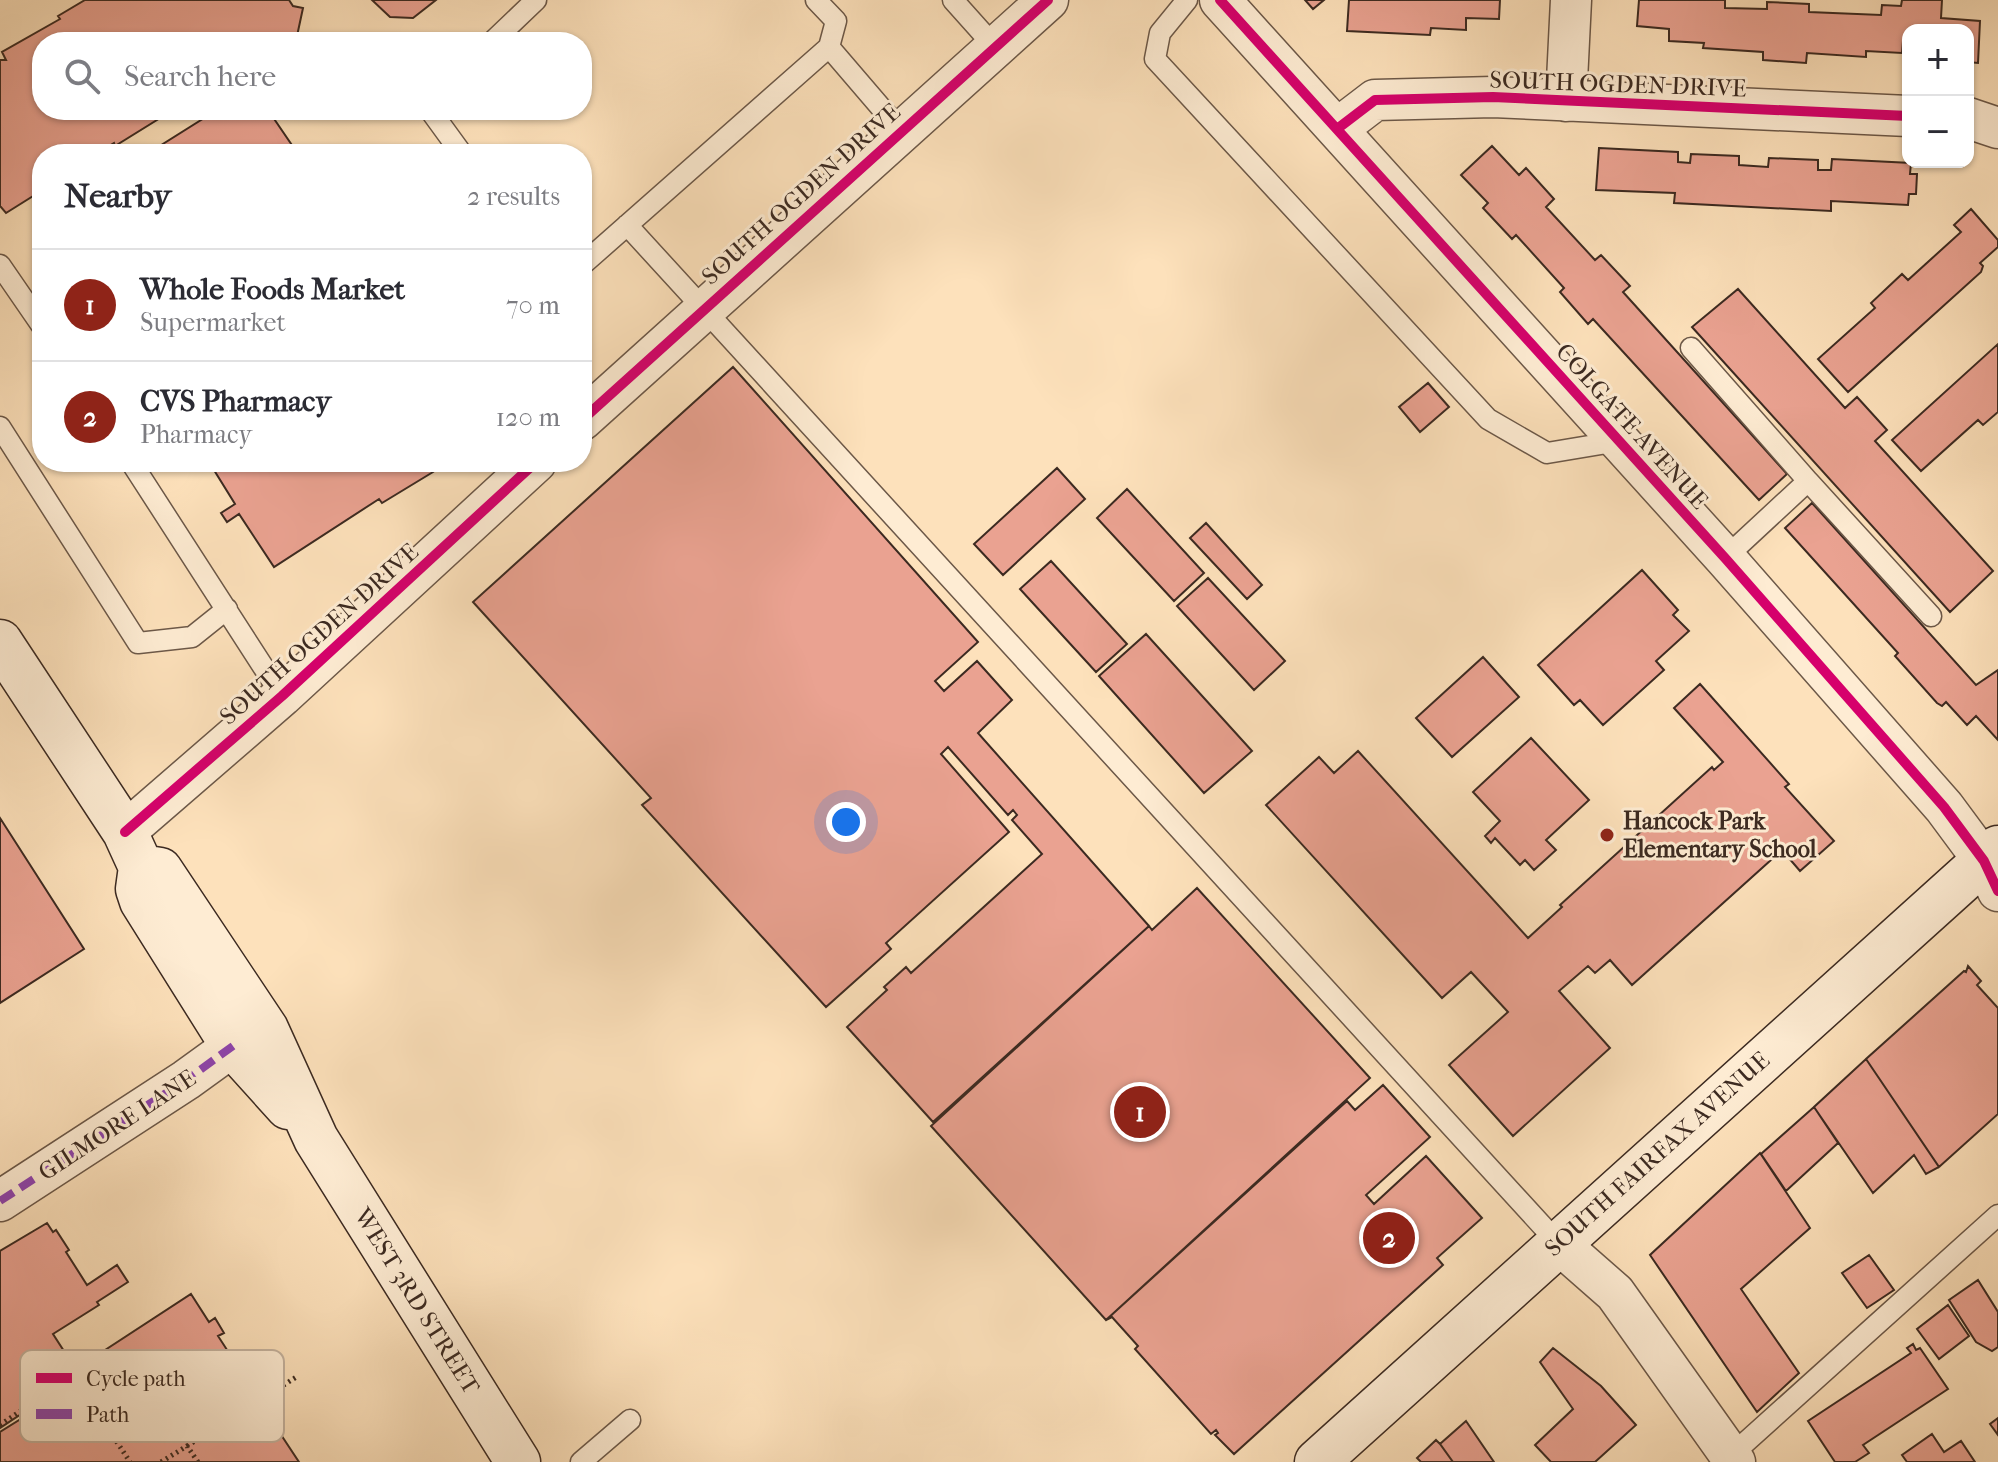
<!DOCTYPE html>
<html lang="en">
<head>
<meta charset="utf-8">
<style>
  :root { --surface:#fff; --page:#f7f7f7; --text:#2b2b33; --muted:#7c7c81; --line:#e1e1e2; --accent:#8f2418 }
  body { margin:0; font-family:"IM FELL French Canon",serif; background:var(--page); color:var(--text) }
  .controls { position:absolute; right:24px; top:24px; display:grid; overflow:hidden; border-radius:16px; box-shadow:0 2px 6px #0004 }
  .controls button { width:72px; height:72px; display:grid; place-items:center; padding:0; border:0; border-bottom:2px solid var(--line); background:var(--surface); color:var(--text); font:40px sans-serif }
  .you { position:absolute; left:846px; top:822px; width:28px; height:28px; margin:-20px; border:6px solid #fff; border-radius:50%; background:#1a73e8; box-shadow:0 0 0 12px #1a73e833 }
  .badge { display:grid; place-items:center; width:52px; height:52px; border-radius:50%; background:var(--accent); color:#fff; font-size:26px; font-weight:700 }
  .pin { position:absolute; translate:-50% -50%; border:4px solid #fff; box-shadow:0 2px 8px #0006 }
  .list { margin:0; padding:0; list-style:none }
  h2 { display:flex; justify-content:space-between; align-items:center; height:104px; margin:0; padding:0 32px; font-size:34px }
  h2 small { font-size:26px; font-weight:400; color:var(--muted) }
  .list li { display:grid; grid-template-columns:52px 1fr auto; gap:24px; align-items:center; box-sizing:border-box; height:112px; padding:0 32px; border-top:2px solid var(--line) }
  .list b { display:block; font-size:30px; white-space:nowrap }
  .list p { margin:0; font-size:26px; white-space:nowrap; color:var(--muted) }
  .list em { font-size:26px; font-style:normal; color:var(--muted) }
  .icon { flex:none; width:44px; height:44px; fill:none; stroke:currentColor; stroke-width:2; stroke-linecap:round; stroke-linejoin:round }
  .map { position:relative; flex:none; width:1998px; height:1462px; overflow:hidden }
  .search { position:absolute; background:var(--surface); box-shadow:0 2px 6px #0004; left:32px; top:32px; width:560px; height:88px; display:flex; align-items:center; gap:20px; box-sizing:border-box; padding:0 28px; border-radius:32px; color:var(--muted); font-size:30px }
  .panel { position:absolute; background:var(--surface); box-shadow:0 2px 6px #0004; left:32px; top:144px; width:560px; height:328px; border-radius:32px }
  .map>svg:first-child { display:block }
</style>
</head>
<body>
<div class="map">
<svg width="1998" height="1462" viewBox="0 0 1998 1462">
  <rect width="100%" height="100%" fill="#fde1bb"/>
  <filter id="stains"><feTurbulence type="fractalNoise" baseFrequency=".0025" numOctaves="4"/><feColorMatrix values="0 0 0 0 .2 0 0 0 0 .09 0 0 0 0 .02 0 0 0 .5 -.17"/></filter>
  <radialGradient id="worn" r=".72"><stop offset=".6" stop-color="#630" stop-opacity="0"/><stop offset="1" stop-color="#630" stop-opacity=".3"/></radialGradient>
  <path fill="#eaa291" stroke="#3c2a21" stroke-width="2" d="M 85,0 L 289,0 L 293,6 L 303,8 L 297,36 L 287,34 L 275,42 L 42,42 L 42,110 L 173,110 L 115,146 L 114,143 L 96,154 L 42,154 L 42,194 L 39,196 L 38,193 L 6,213 L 0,206 L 0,60 L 6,60 L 2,52 L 60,19 L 58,16 Z
    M 372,0 L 436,0 L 413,18 L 390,17 Z
    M 1305,0 L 1324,0 L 1313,9 Z
    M 1349,0 L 1500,0 L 1499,19 L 1466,18 L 1466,30 L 1431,28 L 1430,35 L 1347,31 Z
    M 1639,0 L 1725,0 L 1725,8 L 1767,9 L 1767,2 L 1809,4 L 1809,12 L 1881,15 L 1882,5 L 1901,6 L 1902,0 L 1942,0 L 1941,18 L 1980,21 L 1978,63 L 1968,62 L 1968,30 L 1908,30 L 1908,41 L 1903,41 L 1902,53 L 1866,51 L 1866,57 L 1807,53 L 1806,63 L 1763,60 L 1763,52 L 1703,48 L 1704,43 L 1669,41 L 1669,29 L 1637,26 Z
    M 217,110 L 268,110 L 298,154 L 147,154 Z
    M 1492,146 L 1519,175 L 1526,168 L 1554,199 L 1546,207 L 1595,260 L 1601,255 L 1630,286 L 1623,292 L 1787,474 L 1759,500 L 1593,319 L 1588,324 L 1560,292 L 1564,288 L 1516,235 L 1512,239 L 1483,208 L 1488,203 L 1461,175 Z
    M 1599,148 L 1678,152 L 1678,162 L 1690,163 L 1691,154 L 1739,156 L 1739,165 L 1768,167 L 1769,158 L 1818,160 L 1818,170 L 1831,170 L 1832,159 L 1911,163 L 1910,174 L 1917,174 L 1916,194 L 1909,194 L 1908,205 L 1831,201 L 1831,211 L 1674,203 L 1675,193 L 1596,190 Z
    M 1971,209 L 1998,240 L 1998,247 L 1980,263 L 1983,266 L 1981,272 L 1848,392 L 1818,359 L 1875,308 L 1871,303 L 1902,274 L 1908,280 L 1961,232 L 1954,225 Z
    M 1738,289 L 1845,408 L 1857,397 L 1887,430 L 1875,441 L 1993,571 L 1950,612 L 1692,327 Z
    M 1998,344 L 1998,412 L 1983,425 L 1978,420 L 1921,471 L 1892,440 Z
    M 733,367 L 978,642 L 935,681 L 944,691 L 977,661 L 1012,700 L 978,733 L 1149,926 L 933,1122 L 847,1027 L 887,990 L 884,987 L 906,967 L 911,973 L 1042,854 L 1012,820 L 1017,815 L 1013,810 L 1008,815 L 948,747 L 941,754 L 1009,832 L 886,943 L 891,949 L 826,1007 L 642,805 L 651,798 L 473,602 Z
    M 1428,383 L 1449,407 L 1420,432 L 1399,407 Z
    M 209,462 L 435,462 L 429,466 L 433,472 L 382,503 L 379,499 L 274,567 L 239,514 L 227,522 L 221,513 L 235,504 Z
    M 1057,468 L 1085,499 L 1003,575 L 974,544 Z
    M 1127,489 L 1204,573 L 1174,601 L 1097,518 Z
    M 1812,503 L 1976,685 L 1998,670 L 1998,740 L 1976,716 L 1967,725 L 1946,702 L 1942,706 L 1937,703 L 1895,656 L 1898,653 L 1785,528 Z
    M 1206,523 L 1262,585 L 1247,599 L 1190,538 Z
    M 1051,561 L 1127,644 L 1096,672 L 1020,589 Z
    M 1642,570 L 1678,610 L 1673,615 L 1689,631 L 1656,661 L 1664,670 L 1603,725 L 1580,700 L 1574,705 L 1538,665 Z
    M 1208,578 L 1285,661 L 1254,690 L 1177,606 Z
    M 1146,634 L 1252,751 L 1204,793 L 1099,676 Z
    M 1483,657 L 1519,697 L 1452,757 L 1416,718 Z
    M 1700,684 L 1789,784 L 1785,787 L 1834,841 L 1800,871 L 1782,850 L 1632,985 L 1610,960 L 1595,973 L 1588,966 L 1559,991 L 1610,1048 L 1513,1136 L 1449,1065 L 1508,1012 L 1471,972 L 1442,998 L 1266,805 L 1319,757 L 1334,773 L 1358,751 L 1528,938 L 1562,907 L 1560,905 L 1712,767 L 1714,770 L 1723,762 L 1674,708 Z
    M 1531,738 L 1589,800 L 1546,840 L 1556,850 L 1534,870 L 1525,860 L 1520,865 L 1495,838 L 1491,843 L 1485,836 L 1500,821 L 1473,792 Z
    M 0,818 L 84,949 L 0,1003 Z
    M 1197,888 L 1370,1078 L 1106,1320 L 931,1126 L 1149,926 L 1152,930 Z
    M 1968,966 L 1981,981 L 1977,985 L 1998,1008 L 1998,1114 L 1939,1167 L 1866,1059 L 1964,971 L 1966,972 Z
    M 1866,1059 L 1939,1167 L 1926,1174 L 1914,1155 L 1873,1193 L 1814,1107 Z
    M 1383,1085 L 1430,1137 L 1366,1195 L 1374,1204 L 1426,1156 L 1482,1218 L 1437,1258 L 1443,1265 L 1234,1454 L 1215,1435 L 1218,1433 L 1216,1430 L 1211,1434 L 1135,1349 L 1138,1346 L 1112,1317 L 1106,1320 L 1347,1101 L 1355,1110 Z
    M 1814,1107 L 1838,1143 L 1786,1191 L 1761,1154 Z
    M 1760,1153 L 1810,1228 L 1741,1289 L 1799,1373 L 1757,1412 L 1650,1255 Z
    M 47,1223 L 53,1232 L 56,1230 L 69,1250 L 66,1252 L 87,1285 L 117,1265 L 128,1282 L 97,1302 L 99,1305 L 53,1334 L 71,1362 L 62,1368 L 59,1363 L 27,1383 L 38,1403 L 0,1428 L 0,1251 Z
    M 1869,1255 L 1894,1290 L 1867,1308 L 1842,1273 Z
    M 1978,1280 L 1998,1312 L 1998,1347 L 1992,1351 L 1976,1342 L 1949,1300 Z
    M 191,1294 L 209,1322 L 215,1318 L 224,1333 L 218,1336 L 255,1393 L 247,1397 L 261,1419 L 268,1415 L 299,1462 L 0,1462 L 0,1432 L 48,1402 L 43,1394 L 78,1372 L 76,1369 Z
    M 1948,1305 L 1969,1336 L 1939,1359 L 1917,1329 Z
    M 1913,1344 L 1916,1350 L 1920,1348 L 1948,1389 L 1863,1445 L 1869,1453 L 1855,1462 L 1835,1462 L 1808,1421 L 1911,1353 L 1907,1348 Z
    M 1553,1348 L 1601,1386 L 1636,1425 L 1595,1462 L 1551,1462 L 1535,1445 L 1573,1409 L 1540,1362 Z
    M 1998,1418 L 1998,1435 L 1990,1424 Z
    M 1466,1421 L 1494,1462 L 1453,1462 L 1440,1444 Z
    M 1932,1434 L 1944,1452 L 1961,1441 L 1975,1462 L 1907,1462 L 1902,1455 Z
    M 1436,1440 L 1440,1444 L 1453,1462 L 1421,1462 L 1417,1458 Z"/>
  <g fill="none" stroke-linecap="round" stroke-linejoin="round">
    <defs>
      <path id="lane" d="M 953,0 L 995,47
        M 1187,0 L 1160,33 L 1155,59 L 1488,419 L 1547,453 L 1619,441
        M 492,42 L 536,0
        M 829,47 L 901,131
        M 430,110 L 462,154
        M 627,225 L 1558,1243
        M 0,265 L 42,326
        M 582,265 L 829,47 L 836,21 L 816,0
        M 1691,348 L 1808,481
        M 0,427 L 138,643 L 192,637 L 227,609
        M 131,462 L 282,696
        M 1725,558 L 1808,481 L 1931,616
        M 1727,1459 L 1998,1215
        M 581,1462 L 630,1420"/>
      <path id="street" d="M 1220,0 L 1725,558 L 1944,807 L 1984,861 L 1998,891
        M 1566,101 L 1571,0
        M 1968,118 L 1998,128
        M 1337,129 L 1375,100 L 1493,97 L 1908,116
        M 582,420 L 1048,0
        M 125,832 L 282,696 L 536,462
        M 0,1201 L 186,1080 L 233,1046
        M 1558,1243 L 1615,1293 L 1735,1462"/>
      <path id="secondary" d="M 0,642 L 125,832 L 141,867 L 138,889 L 142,901 L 233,1046 L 288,1107
        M 141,867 L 160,870 L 266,1029 L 316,1139 L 518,1462
        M 1317,1462 L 1998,848"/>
    </defs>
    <use href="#lane" stroke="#6c5848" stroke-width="23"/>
    <use href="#street" stroke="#6c5848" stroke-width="43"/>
    <use href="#secondary" stroke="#3c2a21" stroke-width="47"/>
    <path stroke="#3c2a21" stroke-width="5" stroke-dasharray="2 4" stroke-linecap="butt" d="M 0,1425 L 73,1375 L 130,1462
      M 187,1446 L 298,1376
      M 161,1462 L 187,1446 L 198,1462"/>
    <use href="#lane" stroke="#feecd3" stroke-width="20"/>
    <use href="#street" stroke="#feecd3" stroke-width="40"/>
    <use href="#secondary" stroke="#feecd3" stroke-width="44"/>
    <path stroke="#8e44ad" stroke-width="8" stroke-dasharray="16 8" stroke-linecap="butt" d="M 0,1201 L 186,1080 L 233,1046"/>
    <defs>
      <path id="cycleway" d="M 1220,0 L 1725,558 L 1944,807 L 1984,861 L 1998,891
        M 1337,129 L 1375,100 L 1493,97 L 1908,116
        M 582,420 L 1048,0
        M 125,832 L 282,696 L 536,462"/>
    </defs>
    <use href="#cycleway" stroke="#feecd3" stroke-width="15"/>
    <use href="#cycleway" stroke="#d6006c" stroke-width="10"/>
  </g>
  <circle fill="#8f2418" stroke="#feecd3" stroke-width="3" cx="1607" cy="835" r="8"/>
  <g text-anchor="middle" stroke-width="6" stroke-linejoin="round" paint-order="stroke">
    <g font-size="24" fill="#3c2a21" stroke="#feecd3">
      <text transform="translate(1618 84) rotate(2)" y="8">SOUTH OGDEN DRIVE</text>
      <text transform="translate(801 194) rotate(-42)" y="8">SOUTH OGDEN DRIVE</text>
      <text transform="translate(1632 426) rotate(48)" y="8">COLGATE AVENUE</text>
      <text transform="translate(319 634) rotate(-42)" y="8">SOUTH OGDEN DRIVE</text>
      <text transform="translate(117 1125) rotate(-33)" y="8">GILMORE LANE</text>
      <text transform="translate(1657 1154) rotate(-42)" y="8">SOUTH FAIRFAX AVENUE</text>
      <text transform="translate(417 1301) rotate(58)" y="8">WEST 3RD STREET</text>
    </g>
    <g font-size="24" font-weight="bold" fill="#3c2a21" stroke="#feecd3" text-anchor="start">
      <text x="1623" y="829">Hancock Park<tspan x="1623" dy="28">Elementary School</tspan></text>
    </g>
  </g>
  <rect x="20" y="1350" width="264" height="92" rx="12" fill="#feecd3" stroke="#c4b29e" stroke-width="2"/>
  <rect x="36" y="1373" width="36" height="10" fill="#d6006c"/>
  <rect x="36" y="1409" width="36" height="10" fill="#8e44ad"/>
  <g font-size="22" fill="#3c2a21">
    <text x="86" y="1386">Cycle path</text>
    <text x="86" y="1422">Path</text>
  </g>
  <rect width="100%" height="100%" filter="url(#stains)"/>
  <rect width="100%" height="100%" fill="url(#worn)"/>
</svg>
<div class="controls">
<button>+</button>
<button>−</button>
</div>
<div class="you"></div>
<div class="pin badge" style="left:1140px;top:1112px">1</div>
<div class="pin badge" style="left:1389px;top:1238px">2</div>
<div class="search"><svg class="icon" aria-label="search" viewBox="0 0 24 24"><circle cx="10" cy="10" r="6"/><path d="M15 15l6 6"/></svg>Search here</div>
<section class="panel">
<h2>Nearby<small>2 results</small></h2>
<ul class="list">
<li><span class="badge">1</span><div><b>Whole Foods Market</b><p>Supermarket</p></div><em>70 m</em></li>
<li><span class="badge">2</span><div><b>CVS Pharmacy</b><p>Pharmacy</p></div><em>120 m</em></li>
</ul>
</section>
</div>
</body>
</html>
